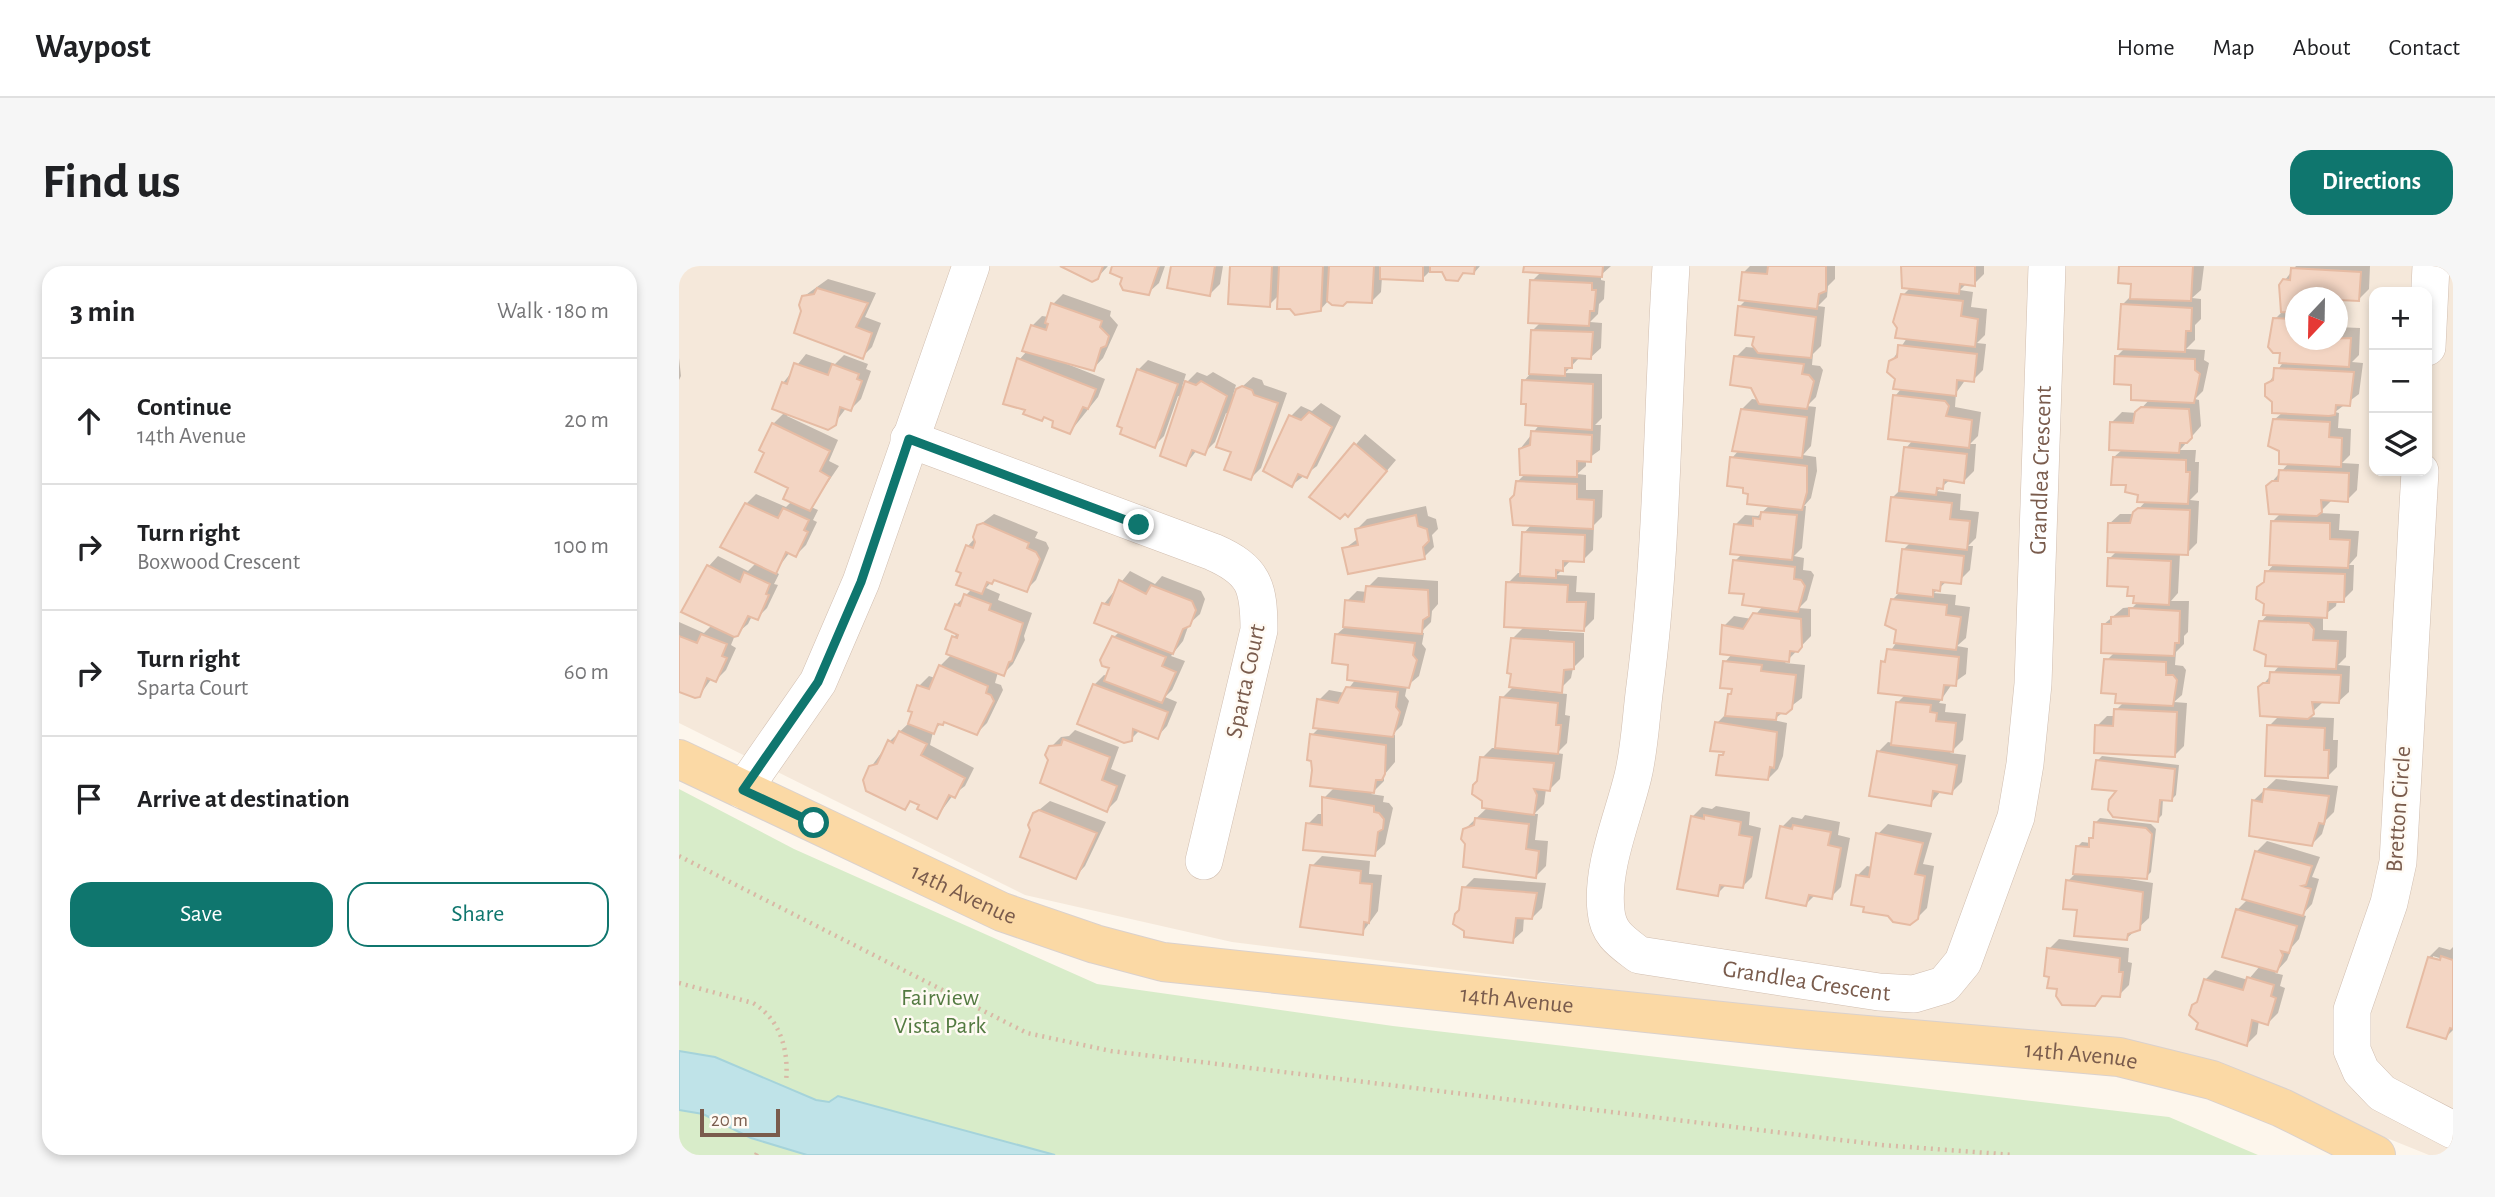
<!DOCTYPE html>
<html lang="en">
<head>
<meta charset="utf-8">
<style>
  :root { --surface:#fff; --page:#f6f6f6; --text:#202124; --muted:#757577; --line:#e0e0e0; --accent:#0f766e }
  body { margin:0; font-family:"Alegreya Sans",sans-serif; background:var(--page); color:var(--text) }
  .controls { position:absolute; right:21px; top:21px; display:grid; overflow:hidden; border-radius:14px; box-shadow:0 4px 10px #0003 }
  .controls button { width:63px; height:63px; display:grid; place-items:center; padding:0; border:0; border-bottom:2px solid var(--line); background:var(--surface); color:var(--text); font:35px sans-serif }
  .compass { position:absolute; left:1606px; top:21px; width:63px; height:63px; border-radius:50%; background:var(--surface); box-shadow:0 4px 10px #0003; rotate:202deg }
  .scale { position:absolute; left:21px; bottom:18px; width:80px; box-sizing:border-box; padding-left:7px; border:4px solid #7a5c4d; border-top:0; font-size:19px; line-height:24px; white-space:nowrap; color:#7a5c4d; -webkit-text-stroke:5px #fffaf3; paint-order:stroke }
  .stop { position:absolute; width:21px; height:21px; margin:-16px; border:5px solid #0f766e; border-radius:50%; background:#fff }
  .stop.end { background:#0f766e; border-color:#fff; box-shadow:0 2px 7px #0008 }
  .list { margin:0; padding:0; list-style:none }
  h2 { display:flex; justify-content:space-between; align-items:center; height:91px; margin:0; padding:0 28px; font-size:30px }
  h2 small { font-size:23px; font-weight:400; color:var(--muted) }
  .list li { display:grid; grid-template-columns:46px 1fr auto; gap:21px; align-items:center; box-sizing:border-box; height:126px; padding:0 28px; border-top:2px solid var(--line) }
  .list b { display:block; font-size:26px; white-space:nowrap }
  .list p { margin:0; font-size:23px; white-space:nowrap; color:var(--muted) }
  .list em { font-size:23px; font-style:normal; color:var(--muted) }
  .actions { display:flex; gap:14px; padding:21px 28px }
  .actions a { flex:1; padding:16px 0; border:2px solid var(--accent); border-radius:21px; text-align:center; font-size:24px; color:var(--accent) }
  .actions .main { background:var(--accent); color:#fff }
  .icon { flex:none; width:38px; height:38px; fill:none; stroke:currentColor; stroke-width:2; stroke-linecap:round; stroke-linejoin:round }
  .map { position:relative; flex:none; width:1774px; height:889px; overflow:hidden; border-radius:21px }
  header { display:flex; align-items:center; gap:42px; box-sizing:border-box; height:98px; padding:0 35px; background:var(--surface); border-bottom:2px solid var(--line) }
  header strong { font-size:33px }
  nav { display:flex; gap:38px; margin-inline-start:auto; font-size:24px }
  .intro { display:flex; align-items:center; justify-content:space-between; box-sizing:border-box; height:168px; padding:0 42px }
  h1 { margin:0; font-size:49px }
  .button { padding:18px 32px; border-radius:21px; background:var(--accent); color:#fff; font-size:24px; font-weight:700 }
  main { display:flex; gap:42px; padding:0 42px }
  aside { flex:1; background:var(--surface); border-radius:21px; box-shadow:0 4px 10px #0003 }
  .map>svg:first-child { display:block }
</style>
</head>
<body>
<header>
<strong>Waypost</strong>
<nav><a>Home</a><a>Map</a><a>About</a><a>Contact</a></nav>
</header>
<div class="intro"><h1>Find us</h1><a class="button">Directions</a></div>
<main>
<aside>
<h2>3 min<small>Walk · 180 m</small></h2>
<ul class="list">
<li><svg class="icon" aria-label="ahead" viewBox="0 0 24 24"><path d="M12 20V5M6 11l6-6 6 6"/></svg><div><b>Continue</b><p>14th Avenue</p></div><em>20 m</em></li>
<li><svg class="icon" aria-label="right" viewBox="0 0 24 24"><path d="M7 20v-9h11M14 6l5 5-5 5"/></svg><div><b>Turn right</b><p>Boxwood Crescent</p></div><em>100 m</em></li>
<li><svg class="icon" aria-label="right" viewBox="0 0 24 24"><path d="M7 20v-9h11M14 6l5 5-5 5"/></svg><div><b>Turn right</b><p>Sparta Court</p></div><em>60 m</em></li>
<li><svg class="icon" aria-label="arrive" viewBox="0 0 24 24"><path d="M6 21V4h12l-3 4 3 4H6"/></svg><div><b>Arrive at destination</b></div></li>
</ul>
<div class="actions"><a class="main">Save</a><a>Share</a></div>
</aside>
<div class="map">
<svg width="1774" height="889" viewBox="0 0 1774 889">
  <rect width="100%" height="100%" fill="#fdf6ec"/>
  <path fill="#f5e8da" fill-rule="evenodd" d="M 0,0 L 1774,0 L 1774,889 L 1750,889 L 1521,797 L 553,676 L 346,629 L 0,457 ZM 1695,26 L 1748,26 L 1748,205 L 1695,205 ZM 1616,32 L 1658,32 L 1658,74 L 1616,74 Z"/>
  <path fill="#d8ecc9" d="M 0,523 L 115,583 L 418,718 L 714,760 L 1490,851 L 1579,889 L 0,889 Z"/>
  <path fill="#bfe3e8" stroke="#a5d3da" stroke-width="2" d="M 0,785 L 36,791 L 137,834 L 150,836 L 159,830 L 376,889 L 128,889 L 72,872 L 24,848 L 0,844 Z"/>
  <path fill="#0003" fill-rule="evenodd" d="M 386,0 L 429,0 L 418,12 Z
    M 435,0 L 486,0 L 480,17 L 469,27 Z
    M 493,0 L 544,0 L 541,18 L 531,28 Z
    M 552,0 L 801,0 L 795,7 L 786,6 L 779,13 L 764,5 L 752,4 L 743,13 L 703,11 L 702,26 L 692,36 L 650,34 L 641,44 L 600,29 L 590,39 Z
    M 847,0 L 932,0 L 922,9 L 922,14 L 926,15 L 925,33 L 920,38 L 919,48 L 911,56 L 923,57 L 922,82 L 911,92 L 901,91 L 886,107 L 923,108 L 923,152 L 916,159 L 922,159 L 921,184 L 907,194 L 907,200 L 898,208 L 907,209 L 907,224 L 924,224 L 923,251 L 915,259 L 914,284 L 904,294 L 892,294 L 878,309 L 898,310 L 897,326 L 916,327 L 915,353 L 905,363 L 870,361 L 870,365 L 905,367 L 905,391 L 894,402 L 892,412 L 882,422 L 850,420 L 850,424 L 888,428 L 886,449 L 891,450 L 888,477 L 878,487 L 884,488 L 881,513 L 871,523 L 867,523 L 865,538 L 855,548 L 859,548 L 856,574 L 869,575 L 867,600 L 857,610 L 788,577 L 785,564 L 809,541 L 800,515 L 803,492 L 813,482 L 818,482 L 823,432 L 835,420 L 833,373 L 846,360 L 829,317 L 839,307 L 843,307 L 845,267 L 853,258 L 832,243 L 838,216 L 847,207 L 841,183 L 861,158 L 849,136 L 845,115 L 851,108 L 854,64 L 862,56 L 853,15 L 862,6 Z
    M 1071,0 L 1156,0 L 1156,13 L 1149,20 L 1148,31 L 1139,40 L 1146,41 L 1142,80 L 1134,88 L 1133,99 L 1141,100 L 1144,104 L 1137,131 L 1128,140 L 1137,141 L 1132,180 L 1124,189 L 1137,191 L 1138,205 L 1132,232 L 1125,240 L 1127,240 L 1123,282 L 1115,290 L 1125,292 L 1124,304 L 1132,305 L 1135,309 L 1128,334 L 1120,342 L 1132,343 L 1132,370 L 1106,397 L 1126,399 L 1123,432 L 1094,454 L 1108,457 L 1104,490 L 1099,503 L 1089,513 L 1041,490 L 1046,485 L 1038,457 L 1048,447 L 1050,429 L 1054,425 L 1046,396 L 1053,388 L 1045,360 L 1055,350 L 1073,353 L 1084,340 L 1067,327 L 1056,295 L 1064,287 L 1056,259 L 1066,249 L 1079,250 L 1091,239 L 1071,227 L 1053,192 L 1060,184 L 1063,143 L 1073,133 L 1081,134 L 1057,91 L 1067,81 L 1078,82 L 1077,70 L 1060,41 L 1068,33 L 1064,7 Z
    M 1225,0 L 1305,0 L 1305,8 L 1295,18 L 1288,17 L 1281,24 L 1294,26 L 1292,41 L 1308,43 L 1306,69 L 1298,77 L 1307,78 L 1304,104 L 1294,114 L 1287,113 L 1277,127 L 1276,141 L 1302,146 L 1299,170 L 1291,178 L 1297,178 L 1295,205 L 1285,215 L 1272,213 L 1258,225 L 1282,228 L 1281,244 L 1300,246 L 1297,272 L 1289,280 L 1294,280 L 1291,304 L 1281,314 L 1269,314 L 1255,327 L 1277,329 L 1276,339 L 1291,341 L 1287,372 L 1278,380 L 1289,382 L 1287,408 L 1273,418 L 1260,437 L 1267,438 L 1266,446 L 1287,448 L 1284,474 L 1271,487 L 1287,489 L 1283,516 L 1273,526 L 1262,525 L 1251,538 L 1199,486 L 1209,476 L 1214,477 L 1219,436 L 1227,428 L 1204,396 L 1217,377 L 1214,333 L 1220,327 L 1224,284 L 1232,276 L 1213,232 L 1222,223 L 1227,182 L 1234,174 L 1216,130 L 1223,122 L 1212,96 L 1228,72 L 1220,61 L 1224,29 L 1232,21 Z
    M 1442,0 L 1525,0 L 1522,24 L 1513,32 L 1522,33 L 1522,53 L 1516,59 L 1516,74 L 1507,83 L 1526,84 L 1525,94 L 1530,97 L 1524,125 L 1516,133 L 1520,134 L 1522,160 L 1501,184 L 1517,184 L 1516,196 L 1520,196 L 1519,226 L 1511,234 L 1520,235 L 1518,277 L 1508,287 L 1501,287 L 1499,327 L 1492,335 L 1510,335 L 1509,366 L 1505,370 L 1505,378 L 1497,386 L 1496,399 L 1504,400 L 1507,404 L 1503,429 L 1495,436 L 1508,437 L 1505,480 L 1495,490 L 1418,460 L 1428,450 L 1437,450 L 1437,444 L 1445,436 L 1426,396 L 1436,386 L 1424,359 L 1444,342 L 1454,341 L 1459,336 L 1431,292 L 1439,284 L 1430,258 L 1441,248 L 1455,248 L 1467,235 L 1449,218 L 1435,191 L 1444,183 L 1433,156 L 1443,146 L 1458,147 L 1471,133 L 1454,117 L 1438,90 L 1447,81 L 1444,38 L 1453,29 L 1453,16 Z
    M 1617,0 L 1691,0 L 1690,23 L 1680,33 L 1665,33 L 1658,39 L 1658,32 L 1616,32 L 1616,74 L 1658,74 L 1658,61 L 1681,62 L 1680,89 L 1673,96 L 1684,97 L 1680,128 L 1656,146 L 1660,147 L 1659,162 L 1672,163 L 1671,189 L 1663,197 L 1680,198 L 1678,224 L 1668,234 L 1654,233 L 1640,247 L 1661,248 L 1660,264 L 1680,265 L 1678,290 L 1670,299 L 1675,299 L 1674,324 L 1664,334 L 1658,334 L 1657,340 L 1644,350 L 1644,364 L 1668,365 L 1667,391 L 1659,399 L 1671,400 L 1670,426 L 1659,436 L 1645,435 L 1628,451 L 1655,452 L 1654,474 L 1659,474 L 1658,501 L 1648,511 L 1590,460 L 1601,449 L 1581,422 L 1601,399 L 1588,388 L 1582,356 L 1590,347 L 1588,306 L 1596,297 L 1594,255 L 1602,247 L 1589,220 L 1610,197 L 1602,183 L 1595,154 L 1604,146 L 1588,119 L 1605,95 L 1596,53 L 1604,45 L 1606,14 Z
    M 149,13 L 197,27 L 186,51 L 202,57 L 193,81 L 183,91 L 124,45 L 124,31 Z
    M 384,28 L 432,45 L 431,50 L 439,59 L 424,92 L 414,103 L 388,96 L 388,98 L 426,113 L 419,131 L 391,166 L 376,154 L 340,94 L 348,85 L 353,60 L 363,50 L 370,51 L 374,38 Z
    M 127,88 L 156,98 L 165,89 L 189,98 L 187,103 L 192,105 L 182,133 L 172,143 L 168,141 L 155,158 L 109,147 L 108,150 L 159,174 L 150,195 L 160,200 L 132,241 L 139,244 L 134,254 L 138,256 L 127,279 L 117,289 L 111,286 L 96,306 L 100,308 L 95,318 L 99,319 L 88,342 L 78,352 L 73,350 L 69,358 L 56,369 L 52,379 L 57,382 L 47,404 L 37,414 L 33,412 L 20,430 L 0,424 L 0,356 L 25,367 L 33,359 L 29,301 L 39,290 L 69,305 L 77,297 L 67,238 L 77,228 L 107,241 L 113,235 L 111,221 L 87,186 L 94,158 L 106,146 L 104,117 Z
    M 0,92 L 2,110 L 0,114 Z
    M 469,94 L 507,108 L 503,121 L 518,106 L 528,110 L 534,106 L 557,119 L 554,129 L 574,111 L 583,114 L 585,119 L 608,127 L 582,202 L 572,212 L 554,185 L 550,148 L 547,147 L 536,176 L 526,186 L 518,184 L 507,198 L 503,131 L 499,130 L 485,170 L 475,180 L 459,104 Z
    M 642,137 L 662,150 L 638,200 L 613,219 L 612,150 L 622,140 L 633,145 Z
    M 686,168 L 717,194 L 679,239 L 660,251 L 632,230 Z
    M 747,240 L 749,250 L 757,253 L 759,263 L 753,269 L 755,281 L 745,291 L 665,283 L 680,272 L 678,263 L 688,253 Z
    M 315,248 L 359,266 L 356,272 L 367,276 L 370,282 L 357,314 L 347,324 L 316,312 L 307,322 L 321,328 L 319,334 L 353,347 L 345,370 L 346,374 L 334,398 L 324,408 L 319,406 L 316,417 L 322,419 L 324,424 L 308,457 L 298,467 L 265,454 L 254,466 L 251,479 L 295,502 L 286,520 L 274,529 L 258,551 L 233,534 L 225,541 L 192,501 L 211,475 L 231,456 L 240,420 L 250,410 L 256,412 L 261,400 L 273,388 L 275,371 L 279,367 L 277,339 L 293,323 L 284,306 L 279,304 L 289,280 L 296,272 L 299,260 Z
    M 451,305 L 476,318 L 483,310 L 522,325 L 526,333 L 521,348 L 510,358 L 504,375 L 492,390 L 506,395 L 493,424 L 486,431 L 498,436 L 488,460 L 478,471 L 461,464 L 452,473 L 415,419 L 425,409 L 429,410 L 435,371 L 441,365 L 425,338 Z
    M 699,311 L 759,315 L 759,338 L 753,345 L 752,356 L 741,367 L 745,367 L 743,378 L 747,383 L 740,410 L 728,420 L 726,430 L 730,435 L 723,459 L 713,469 L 716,469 L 716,496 L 705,509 L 705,515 L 692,528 L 705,530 L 704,536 L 710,537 L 714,542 L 706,578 L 695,588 L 629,558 L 639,548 L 645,548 L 645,532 L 656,521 L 635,504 L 633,469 L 641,461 L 640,434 L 650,424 L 666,427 L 677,413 L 657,369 L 666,361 L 668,335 L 678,325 L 688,326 L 689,321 Z
    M 396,464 L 440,481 L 432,503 L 447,509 L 438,534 L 428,544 L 371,494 L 372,481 L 382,471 L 390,470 Z
    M 1423,490 L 1500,499 L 1497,529 L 1492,534 L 1484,533 L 1483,549 L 1478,554 L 1441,523 L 1418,495 Z
    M 1597,513 L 1659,520 L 1655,546 L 1647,554 L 1643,568 L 1633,578 L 1574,535 Z
    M 371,535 L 427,556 L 406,600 L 396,611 L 353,564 L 355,548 Z
    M 1037,540 L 1071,546 L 1070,559 L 1082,562 L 1073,611 L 1063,621 L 1048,618 L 1038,628 L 1013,551 L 1023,541 L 1033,543 Z
    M 1126,549 L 1161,556 L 1159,569 L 1171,572 L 1162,621 L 1152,631 L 1137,628 L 1127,638 L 1103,561 L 1113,551 L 1123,553 Z
    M 1421,552 L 1472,558 L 1477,563 L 1472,606 L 1467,611 L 1445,609 L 1444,612 L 1474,617 L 1470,652 L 1447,673 L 1400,642 L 1389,615 L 1396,608 L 1398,581 L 1403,576 L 1412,577 L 1416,557 Z
    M 1209,558 L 1253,567 L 1244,598 L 1255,600 L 1248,642 L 1238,652 L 1178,610 L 1188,600 L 1193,601 L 1199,568 Z
    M 1588,575 L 1641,591 L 1633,611 L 1640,613 L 1633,638 L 1623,649 L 1627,650 L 1620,673 L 1613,681 L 1608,694 L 1596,707 L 1604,709 L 1601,720 L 1606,722 L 1599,747 L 1589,757 L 1580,754 L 1578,768 L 1568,778 L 1521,734 L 1526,714 L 1536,704 L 1569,714 L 1581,700 L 1558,644 L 1569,633 L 1565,632 L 1578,585 Z
    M 643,590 L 691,595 L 690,608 L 703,609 L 699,645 L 683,667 L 623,660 L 633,600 Z
    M 795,612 L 867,617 L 863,642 L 853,652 L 845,651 L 844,665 L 833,675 L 782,644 L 785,622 Z
    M 1380,673 L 1450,682 L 1449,696 L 1453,697 L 1450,719 L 1440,729 L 1426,728 L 1416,738 L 1380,721 L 1372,709 L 1370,683 Z
    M 1760,681 L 1771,684 L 1774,681 L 1774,764 L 1767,771 L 1750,691 ZM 1754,690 L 1770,695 L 1754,694 Z"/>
  <path fill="#f3d5c3" stroke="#e6bba3" stroke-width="2" d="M 381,0 L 424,0 L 419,13 L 413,16 Z
    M 433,0 L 480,0 L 470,29 L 444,24 L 441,18 L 443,12 L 431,7 Z
    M 492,0 L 536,0 L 531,30 L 488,22 Z
    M 551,0 L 593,0 L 591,41 L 549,38 Z
    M 600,0 L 644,0 L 642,45 L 616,49 L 611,43 L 598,43 Z
    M 650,0 L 695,0 L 693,37 L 668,36 L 664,40 L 653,39 L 648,35 Z
    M 701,0 L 744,0 L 744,15 L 701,13 Z
    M 751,0 L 796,0 L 795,8 L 784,7 L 779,15 L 767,14 L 763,6 L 751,6 Z
    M 845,0 L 924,0 L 923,11 L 844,6 Z
    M 1089,0 L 1147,0 L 1147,25 L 1140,28 L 1138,43 L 1060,34 L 1063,6 L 1088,8 Z
    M 1222,0 L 1296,0 L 1296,20 L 1281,18 L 1280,28 L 1223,22 Z
    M 1440,0 L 1514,0 L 1512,35 L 1451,33 L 1452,18 L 1439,17 Z
    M 1612,2 L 1682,6 L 1680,35 L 1616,32 L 1616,47 L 1602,46 L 1600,19 L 1604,13 L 1611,14 Z
    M 851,14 L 913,17 L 913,24 L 917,24 L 915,45 L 911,45 L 910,60 L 849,57 Z
    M 138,22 L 189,37 L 177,61 L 193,67 L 184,93 L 115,67 L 122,45 L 120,39 L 123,30 L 135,28 Z
    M 1222,28 L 1284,35 L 1282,50 L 1299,53 L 1296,81 L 1216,72 L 1218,62 L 1214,56 Z
    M 372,37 L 423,55 L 421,61 L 430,70 L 427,80 L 422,82 L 415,105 L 343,85 L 352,59 L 367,64 L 369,58 L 366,57 Z
    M 1442,38 L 1513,42 L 1512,65 L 1507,65 L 1506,86 L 1439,83 Z
    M 1059,40 L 1137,51 L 1132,92 L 1079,87 L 1073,79 L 1075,71 L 1056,69 Z
    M 1594,52 L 1616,53 L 1616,74 L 1672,72 L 1670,101 L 1600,97 L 1601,87 L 1594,87 L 1589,81 Z
    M 852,64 L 914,66 L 912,93 L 893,92 L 893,102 L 886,102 L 886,110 L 850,108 Z
    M 1219,79 L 1298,88 L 1295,116 L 1278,114 L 1277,130 L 1214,123 L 1216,113 L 1208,106 L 1210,95 L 1218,91 Z
    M 1055,90 L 1125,98 L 1123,108 L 1130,109 L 1135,115 L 1128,143 L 1080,138 L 1072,122 L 1051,119 Z
    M 1436,90 L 1516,93 L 1516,104 L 1521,108 L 1515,137 L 1452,134 L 1452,119 L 1435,118 Z
    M 338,92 L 417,123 L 409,143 L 404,141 L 391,168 L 373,161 L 374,155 L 365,151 L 363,155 L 344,148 L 346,144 L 324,138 Z
    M 115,97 L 149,109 L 153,98 L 180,108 L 178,113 L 183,115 L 172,145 L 161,141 L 157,159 L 149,164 L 93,143 L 103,116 L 108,118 Z
    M 1595,102 L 1675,106 L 1671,140 L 1657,139 L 1656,149 L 1650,150 L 1593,147 L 1593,136 L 1586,130 L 1586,118 L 1594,114 Z
    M 458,103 L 499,118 L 476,182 L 441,168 L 443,162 L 438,160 Z
    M 843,114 L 914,118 L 913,164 L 846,159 L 847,138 L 842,138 Z
    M 506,115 L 517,119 L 522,115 L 548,130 L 526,189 L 513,184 L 507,200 L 481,190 Z
    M 563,120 L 573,124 L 575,129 L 599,137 L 572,214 L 545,204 L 552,186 L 537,181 L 557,123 Z
    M 1214,129 L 1266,135 L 1270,140 L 1267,150 L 1293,154 L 1290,182 L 1209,173 Z
    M 1462,141 L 1510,143 L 1513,172 L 1508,177 L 1501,177 L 1500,187 L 1430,184 L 1431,156 L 1454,157 L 1456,146 Z
    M 1062,143 L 1128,151 L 1123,192 L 1053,185 Z
    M 630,146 L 653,161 L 628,212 L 619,208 L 613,221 L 584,205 L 610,149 L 622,154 Z
    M 1594,153 L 1651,156 L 1650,171 L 1663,172 L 1662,201 L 1600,198 L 1600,185 L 1589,180 Z
    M 93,157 L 151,185 L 141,205 L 151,211 L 131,245 L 104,233 L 109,222 L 76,206 L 85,187 L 80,184 Z
    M 852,165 L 913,169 L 912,196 L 898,195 L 898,211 L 841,209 L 840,183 L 851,179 Z
    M 675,177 L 708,205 L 669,251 L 666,248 L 661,253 L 630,231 Z
    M 1225,181 L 1288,188 L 1285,217 L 1265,214 L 1264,223 L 1258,222 L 1257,229 L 1220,225 Z
    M 1051,191 L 1128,200 L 1128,226 L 1123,244 L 1068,238 L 1069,228 L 1064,227 L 1064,222 L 1048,220 Z
    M 1434,191 L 1507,194 L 1507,206 L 1511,206 L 1509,238 L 1458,236 L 1459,229 L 1446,226 L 1447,219 L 1432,219 Z
    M 1600,204 L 1670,207 L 1669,236 L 1642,234 L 1643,246 L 1638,250 L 1590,248 L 1587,220 L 1593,215 L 1599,215 Z
    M 837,215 L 898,218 L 898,233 L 915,234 L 914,263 L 834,259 L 831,233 L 835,229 Z
    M 1212,231 L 1273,237 L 1271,253 L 1291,255 L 1288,284 L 1207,275 Z
    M 66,237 L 99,252 L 104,242 L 130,254 L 125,264 L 129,266 L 117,291 L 107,286 L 97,308 L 41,281 Z
    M 1459,242 L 1511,244 L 1509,289 L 1428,286 L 1429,257 L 1451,257 L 1454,246 Z
    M 1082,246 L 1118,249 L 1113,294 L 1051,288 L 1055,258 L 1074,260 L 1074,252 L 1081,253 Z
    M 737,249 L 739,260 L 748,263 L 750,275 L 744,281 L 746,293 L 669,308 L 663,282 L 679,279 L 676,263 Z
    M 1592,255 L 1651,257 L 1651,273 L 1671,274 L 1669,302 L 1590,299 Z
    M 304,257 L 350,277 L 348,282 L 357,286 L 361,293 L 348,326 L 315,314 L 313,318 L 308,316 L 303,328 L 277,319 L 282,307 L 277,305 L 287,279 L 294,282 L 296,276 L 294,271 L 298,259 Z
    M 843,266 L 906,269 L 905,296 L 884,295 L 884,305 L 877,304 L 877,312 L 841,310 Z
    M 1223,283 L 1285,290 L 1282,318 L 1262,316 L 1261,325 L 1254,324 L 1254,331 L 1218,327 Z
    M 1429,292 L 1492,295 L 1490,339 L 1454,337 L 1455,330 L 1448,330 L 1449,321 L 1428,320 Z
    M 1054,294 L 1116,301 L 1115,313 L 1122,314 L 1126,320 L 1119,346 L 1063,339 L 1065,328 L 1050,327 Z
    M 28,299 L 61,316 L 65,306 L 91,318 L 87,328 L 90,329 L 79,354 L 69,350 L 59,370 L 55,371 L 2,346 Z
    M 1586,305 L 1666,308 L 1665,336 L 1649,336 L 1648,352 L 1584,349 L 1585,338 L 1577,333 L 1578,321 L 1585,316 Z
    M 440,314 L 467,328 L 472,319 L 513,335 L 517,344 L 511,360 L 504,363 L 494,388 L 415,357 L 423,337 L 430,339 Z
    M 827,316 L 889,319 L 888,336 L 907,336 L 905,365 L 825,361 Z
    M 687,320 L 749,324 L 750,350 L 744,354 L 743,368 L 664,361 L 666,334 L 685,336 Z
    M 285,328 L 312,338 L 310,344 L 344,357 L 333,395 L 330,396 L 325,410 L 267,388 L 273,370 L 278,372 L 279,369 L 266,363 L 276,338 L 281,340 Z
    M 1212,333 L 1268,339 L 1267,349 L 1282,351 L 1277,384 L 1215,377 L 1217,364 L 1206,359 Z
    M 1450,342 L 1501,345 L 1500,377 L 1496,377 L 1495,390 L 1422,387 L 1423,358 L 1432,358 L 1432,351 L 1450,350 Z
    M 1074,347 L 1122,353 L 1123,381 L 1119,386 L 1111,385 L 1110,396 L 1041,388 L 1043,359 L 1064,363 Z
    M 1580,355 L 1630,357 L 1635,363 L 1634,374 L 1659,375 L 1657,403 L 1586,400 L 1587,389 L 1575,384 Z
    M 22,368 L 48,378 L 43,390 L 48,392 L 37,416 L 28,412 L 21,431 L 16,432 L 0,426 L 0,370 L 18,377 Z
    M 656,368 L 736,377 L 734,389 L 738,394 L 730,422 L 668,414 L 669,399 L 653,397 Z
    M 433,370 L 487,391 L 483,400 L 497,406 L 483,437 L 425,415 L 430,402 L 423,400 L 421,394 Z
    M 832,372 L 895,376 L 895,403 L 885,404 L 883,427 L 830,421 L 832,408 L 828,407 Z
    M 1208,383 L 1280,391 L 1277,420 L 1265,419 L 1263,434 L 1199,427 L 1202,395 L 1206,396 Z
    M 1425,393 L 1487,396 L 1487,409 L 1494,409 L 1498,414 L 1494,440 L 1436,437 L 1437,428 L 1422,427 Z
    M 1044,395 L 1083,399 L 1082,405 L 1117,409 L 1113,443 L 1107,448 L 1098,447 L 1097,454 L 1046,450 L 1049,428 L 1052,428 L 1053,423 L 1041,422 Z
    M 260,399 L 309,420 L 307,427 L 312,429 L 315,435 L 298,469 L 265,456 L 264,459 L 259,458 L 255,468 L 229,458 L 233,446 L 229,445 L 238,419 L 250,423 Z
    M 1591,406 L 1662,409 L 1660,437 L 1633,436 L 1635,448 L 1629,453 L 1581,450 L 1579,421 L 1584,417 L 1590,417 Z
    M 414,418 L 489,446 L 479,473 L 454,463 L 453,475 L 445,477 L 398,458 Z
    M 667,421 L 719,426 L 717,441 L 721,446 L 714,471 L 634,462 L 638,433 L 659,437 Z
    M 821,431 L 879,437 L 877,459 L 882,459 L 879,488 L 816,482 Z
    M 1217,436 L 1252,439 L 1251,446 L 1258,447 L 1257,455 L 1277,457 L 1274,486 L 1212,479 Z
    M 1435,443 L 1498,446 L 1496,491 L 1415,487 L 1416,459 L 1434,460 Z
    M 1036,456 L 1098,466 L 1095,502 L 1091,501 L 1089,514 L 1037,509 L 1040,489 L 1044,489 L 1045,486 L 1031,485 Z
    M 1588,459 L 1646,462 L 1645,484 L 1650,484 L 1649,512 L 1586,510 Z
    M 220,465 L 248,478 L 242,489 L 286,512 L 276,532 L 270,529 L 258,553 L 238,543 L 240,539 L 231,535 L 226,544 L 187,525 L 184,514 L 190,500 L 198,498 L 209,474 L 214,477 Z
    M 631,468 L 707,479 L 706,508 L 703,514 L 697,514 L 695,527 L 631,520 L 633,504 L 632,495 L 628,494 Z
    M 384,473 L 431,491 L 423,514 L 438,520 L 428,546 L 361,517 L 369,494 L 366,489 L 370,480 L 382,479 Z
    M 1198,485 L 1278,499 L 1273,528 L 1254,525 L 1252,540 L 1190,530 Z
    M 801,491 L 875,497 L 871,525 L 855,523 L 858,529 L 855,549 L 803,542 L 803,535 L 793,528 L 794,519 L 798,515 Z
    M 1417,494 L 1496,503 L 1493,535 L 1481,534 L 1479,556 L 1434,551 L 1429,544 L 1430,534 L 1437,525 L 1413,523 Z
    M 1585,523 L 1650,530 L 1645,558 L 1640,557 L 1633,580 L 1570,570 L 1573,534 L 1583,536 Z
    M 643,531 L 695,540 L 695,546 L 700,547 L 705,553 L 704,563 L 699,566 L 696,590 L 624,584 L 627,557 L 643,559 Z
    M 360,544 L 418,567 L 397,613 L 341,591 L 351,564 L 349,559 L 354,547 Z
    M 1025,549 L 1062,556 L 1060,569 L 1073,571 L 1064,622 L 1041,619 L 1039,630 L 998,623 L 1012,550 L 1025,553 Z
    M 796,552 L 850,558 L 847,583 L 860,585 L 857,612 L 784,601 L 786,578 L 782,573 L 784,563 L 795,559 Z
    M 1415,556 L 1467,562 L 1473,568 L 1468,613 L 1394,608 L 1397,580 L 1410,581 L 1410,572 L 1414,572 Z
    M 1114,559 L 1152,566 L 1149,579 L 1162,582 L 1153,633 L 1130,629 L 1127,640 L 1087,632 L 1101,560 L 1113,563 Z
    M 1197,567 L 1244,577 L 1236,608 L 1246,610 L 1239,653 L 1231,659 L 1214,656 L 1209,650 L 1184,646 L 1185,641 L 1172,639 L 1177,609 L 1190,611 Z
    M 1576,585 L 1633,600 L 1627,619 L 1623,620 L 1632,623 L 1624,650 L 1563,633 Z
    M 631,599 L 682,605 L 681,617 L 693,618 L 690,657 L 685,656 L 684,669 L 621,661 Z
    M 1387,614 L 1464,626 L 1461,664 L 1449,668 L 1448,674 L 1395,670 L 1398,644 L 1384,643 Z
    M 783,621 L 858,627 L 853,653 L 837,652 L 834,677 L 785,671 L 785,665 L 774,658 L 776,648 L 780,644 Z
    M 1557,643 L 1618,660 L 1610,687 L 1602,685 L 1604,689 L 1598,706 L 1543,691 Z
    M 1368,682 L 1441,692 L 1440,706 L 1444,706 L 1441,731 L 1423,730 L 1416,740 L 1383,739 L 1377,730 L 1378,723 L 1368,722 L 1370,711 L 1365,710 Z
    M 1762,690 L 1774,694 L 1774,763 L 1771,762 L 1767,773 L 1728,761 L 1749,691 L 1761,694 Z
    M 1568,711 L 1595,719 L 1592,730 L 1597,732 L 1589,759 L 1573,754 L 1568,780 L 1517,763 L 1519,757 L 1510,749 L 1513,739 L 1518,736 L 1525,713 L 1564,724 Z"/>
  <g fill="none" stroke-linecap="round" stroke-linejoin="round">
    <defs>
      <g id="minor">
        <path id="s1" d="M 992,0 C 983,141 984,279 966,420 C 962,449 961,481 954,510 C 944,552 922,601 927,645 C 929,668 943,676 960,689 L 1200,726 L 1235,728 L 1265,719 L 1284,696 L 1337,551 L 1346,498 L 1354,418 L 1368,0"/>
        <path d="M 1748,81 L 1752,0"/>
        <path d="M 230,173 L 534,286 C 575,304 580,320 580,364 L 525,595"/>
        <path d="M 1741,205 L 1719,596 L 1710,637 L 1673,744 L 1673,784 L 1682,805 L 1703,827 L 1774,864"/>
        <path d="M 64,524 L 139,416 L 182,316 L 292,0"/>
      </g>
      <g id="major">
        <path id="s2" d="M 0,493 L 323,646 L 416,678 L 484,696 L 1119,763 L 1440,791 L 1533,814 L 1603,842 L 1697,889"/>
      </g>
    </defs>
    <use href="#minor" stroke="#d1beb0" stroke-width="38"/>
    <use href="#major" stroke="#dad1cd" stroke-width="40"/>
    <path stroke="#d9b8a5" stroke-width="4.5" stroke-dasharray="2 5" stroke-linecap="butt" d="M 0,590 L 348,767 L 432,785 L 1203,879 L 1335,889
      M 0,717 L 74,737 C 102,754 110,785 107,816
      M 77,889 L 79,885"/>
    <use href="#minor" stroke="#fff" stroke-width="37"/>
    <use href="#major" stroke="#fbd9a5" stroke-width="38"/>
  </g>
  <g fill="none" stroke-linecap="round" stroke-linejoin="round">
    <path stroke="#0f766e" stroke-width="9" d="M 135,557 L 64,524 L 139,416 L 182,316 L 230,173 L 460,259"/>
  </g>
  <g text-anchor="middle" stroke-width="5" stroke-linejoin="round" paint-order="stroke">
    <g font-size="24" fill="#7a5c4d" stroke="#fffaf3">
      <text dy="8" stroke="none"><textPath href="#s1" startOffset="1549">Grandlea Crescent</textPath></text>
      <text transform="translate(566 415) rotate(-78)" y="8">Sparta Court</text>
      <text transform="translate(1719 543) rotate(-86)" y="8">Bretton Circle</text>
      <text dy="8" stroke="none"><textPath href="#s2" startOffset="315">14th Avenue</textPath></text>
      <text dy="8" stroke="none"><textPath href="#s1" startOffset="877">Grandlea Crescent</textPath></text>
      <text dy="8" stroke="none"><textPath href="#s2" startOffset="882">14th Avenue</textPath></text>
      <text dy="8" stroke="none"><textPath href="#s2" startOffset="1449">14th Avenue</textPath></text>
    </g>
    <g font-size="24" fill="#537a41" stroke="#fffaf3">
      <text x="261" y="739">Fairview<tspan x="261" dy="28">Vista Park</tspan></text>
    </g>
  </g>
</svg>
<div class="controls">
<button>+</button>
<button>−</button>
<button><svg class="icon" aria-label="layers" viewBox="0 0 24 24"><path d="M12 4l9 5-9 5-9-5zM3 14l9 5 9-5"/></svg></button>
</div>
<svg class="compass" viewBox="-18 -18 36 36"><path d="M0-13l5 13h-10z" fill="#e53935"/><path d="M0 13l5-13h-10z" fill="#757577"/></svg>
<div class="scale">20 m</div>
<div class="stop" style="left:135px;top:557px"></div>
<div class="stop end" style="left:460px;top:259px"></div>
</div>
</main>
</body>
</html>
